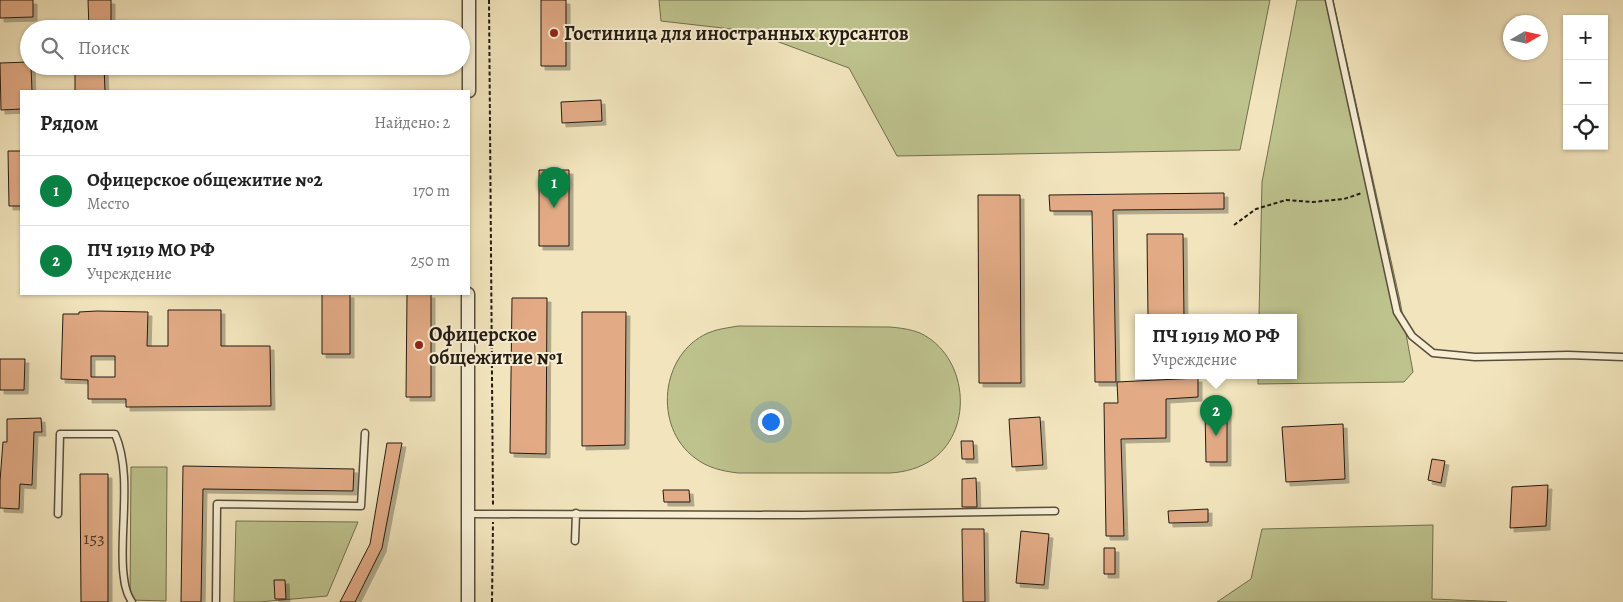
<!DOCTYPE html>
<html lang="ru">
<head>
<meta charset="utf-8">
<style>
  :root { --surface:#fff; --page:#f2f2f2; --text:#222; --muted:#767676; --line:#e0e0e0; --accent:#0b8043 }
  body { margin:0; font-family:Alegreya,serif; background:var(--page); color:var(--text) }
  .controls { position:absolute; right:15px; top:15px; display:grid; overflow:hidden; border-radius:0px; box-shadow:0 1px 4px #0004 }
  .controls button { width:45px; height:45px; display:grid; place-items:center; padding:0; border:0; border-bottom:1px solid var(--line); background:var(--surface); color:var(--text); font:25px sans-serif }
  .compass { position:absolute; left:1503px; top:15px; width:45px; height:45px; border-radius:50%; background:var(--surface); box-shadow:0 1px 4px #0004; rotate:81deg }
  .you { position:absolute; left:770px; top:421px; width:18px; height:18px; margin:-12px; border:4px solid #fff; border-radius:50%; background:#1a73e8; box-shadow:0 0 0 8px #1a73e833 }
  .badge { display:grid; place-items:center; width:32px; height:32px; border-radius:50%; background:var(--accent); color:#fff; font-size:16px; font-weight:700 }
  .pin { position:absolute; translate:-50% -41px; filter:drop-shadow(0 1px 2px #0008) }
  .pin::after { content:''; position:absolute; top:26px; width:18px; height:15px; background:inherit; clip-path:polygon(0 0,100% 0,50% 100%) }
  .popup { position:absolute; left:1135px; top:314px; width:162px; height:65px; box-sizing:border-box; display:grid; place-content:center; border-radius:0px; background:var(--surface); filter:drop-shadow(0 1px 4px #0005); font-size:16px; white-space:nowrap; color:var(--muted) }
  .popup b { font-size:19px; color:var(--text) }
  .popup::after { content:''; position:absolute; left:50%; top:100%; margin-left:-10px; border:10px solid transparent; border-top-color:var(--surface) }
  .list { margin:0; padding:0; list-style:none }
  h2 { display:flex; justify-content:space-between; align-items:center; height:65px; margin:0; padding:0 20px; font-size:21px }
  h2 small { font-size:16px; font-weight:400; color:var(--muted) }
  .list li { display:grid; grid-template-columns:32px 1fr auto; gap:15px; align-items:center; box-sizing:border-box; height:70px; padding:0 20px; border-top:1px solid var(--line) }
  .list b { display:block; font-size:19px; white-space:nowrap }
  .list p { margin:0; font-size:16px; white-space:nowrap; color:var(--muted) }
  .list em { font-size:16px; font-style:normal; color:var(--muted) }
  .icon { flex:none; width:28px; height:28px; fill:none; stroke:currentColor; stroke-width:2; stroke-linecap:round; stroke-linejoin:round }
  .map { position:relative; flex:none; width:1623px; height:602px; overflow:hidden }
  .search { position:absolute; background:var(--surface); box-shadow:0 1px 4px #0004; left:20px; top:20px; width:450px; height:55px; display:flex; align-items:center; gap:12px; box-sizing:border-box; padding:0 18px; border-radius:28px; color:var(--muted); font-size:19px }
  .panel { position:absolute; background:var(--surface); box-shadow:0 1px 4px #0004; left:20px; top:90px; width:450px; height:205px; border-radius:0px }
  .map>svg:first-child { display:block }
</style>
</head>
<body>
<div class="map">
<svg width="1623" height="602" viewBox="0 0 1623 602">
  <defs>
    <filter id="shadow"><feDropShadow dx="4" dy="4" stdDeviation="0" flood-color="#0004"/></filter>
  </defs>
  <rect width="100%" height="100%" fill="#f2e5bd"/>
  <filter id="stains"><feTurbulence type="fractalNoise" baseFrequency=".004" numOctaves="4"/><feColorMatrix values="0 0 0 0 .2 0 0 0 0 .09 0 0 0 0 .02 0 0 0 .5 -.17"/></filter>
  <radialGradient id="worn" r=".72"><stop offset=".6" stop-color="#630" stop-opacity="0"/><stop offset="1" stop-color="#630" stop-opacity=".3"/></radialGradient>
  <path fill="#bec38e" stroke="#706f50" d="M 659,0 L 1270,0 L 1240,150 L 897,156 L 849,68 L 749,31 L 661,21 Z
    M 1297,0 L 1333,0 L 1400,301 L 1413,372 L 1404,382 L 1258,384 L 1258,375 L 1294,375 L 1294,317 L 1259,317 L 1262,182 Z
    M 738,326 L 890,327 C 900,328 910,329 920,333 C 967,355 975,428 933,459 C 920,468 906,472 890,473 L 738,473 C 722,471 708,468 695,458 C 653,427 660,354 708,333 C 717,329 727,328 738,326 Z
    M 131,467 L 167,467 L 166,601 L 130,600 Z
    M 236,521 L 358,522 L 327,596 L 259,602 L 234,602 Z
    M 1433,525 L 1432,599 L 1507,602 L 1217,602 L 1251,579 L 1262,529 Z"/>
  <path fill="#e2ab86" stroke="#231b12" fill-rule="evenodd" filter="url(#shadow)" d="M 0,0 L 33,0 L 33,17 L 0,18 Z
    M 88,0 L 111,0 L 111,29 L 89,29 Z
    M 541,0 L 566,0 L 566,66 L 541,66 Z
    M 29,62 L 29,66 L 31,66 L 32,91 L 21,91 L 21,109 L 1,110 L 0,63 Z
    M 75,66 L 104,66 L 105,91 L 75,91 Z
    M 601,100 L 602,121 L 562,123 L 561,102 Z
    M 8,151 L 21,151 L 21,206 L 9,206 Z
    M 539,170 L 569,170 L 569,246 L 539,246 Z
    M 1224,193 L 1224,209 L 1113,210 L 1116,382 L 1095,382 L 1092,211 L 1050,211 L 1049,195 Z
    M 978,195 L 1020,195 L 1021,383 L 979,383 Z
    M 1147,234 L 1183,234 L 1184,317 L 1148,317 Z
    M 322,294 L 350,294 L 350,354 L 322,354 Z
    M 407,294 L 431,294 L 431,397 L 406,397 Z
    M 512,298 L 547,298 L 546,454 L 510,453 Z
    M 168,310 L 221,310 L 221,346 L 270,346 L 271,406 L 126,407 L 126,399 L 88,399 L 88,380 L 61,379 L 63,314 L 79,314 L 79,312 L 97,311 L 148,312 L 147,346 L 168,346 ZM 91,356 L 115,356 L 115,377 L 91,377 Z
    M 582,312 L 626,312 L 625,445 L 582,446 Z
    M 0,359 L 25,359 L 24,390 L 0,390 Z
    M 1198,378 L 1198,397 L 1166,399 L 1166,438 L 1121,439 L 1124,536 L 1106,536 L 1104,403 L 1118,403 L 1117,382 Z
    M 1205,410 L 1227,410 L 1227,462 L 1206,462 Z
    M 1040,417 L 1043,465 L 1012,467 L 1009,419 Z
    M 41,418 L 42,432 L 34,432 L 32,485 L 20,484 L 19,509 L 0,508 L 0,481 L 3,442 L 7,442 L 7,419 Z
    M 1343,424 L 1345,479 L 1286,482 L 1282,427 Z
    M 961,441 L 973,441 L 974,459 L 962,459 Z
    M 387,443 L 402,443 L 382,548 L 355,602 L 340,602 L 370,544 Z
    M 1432,459 L 1445,461 L 1441,483 L 1428,480 Z
    M 183,466 L 354,469 L 353,491 L 203,489 L 201,602 L 181,602 Z
    M 80,474 L 108,474 L 108,602 L 81,602 Z
    M 976,478 L 977,507 L 962,507 L 962,479 Z
    M 1548,485 L 1546,526 L 1510,528 L 1512,487 Z
    M 663,490 L 689,490 L 690,502 L 664,502 Z
    M 1208,509 L 1208,522 L 1169,523 L 1168,511 Z
    M 962,529 L 984,529 L 985,602 L 963,602 Z
    M 1021,531 L 1049,534 L 1044,585 L 1016,583 Z
    M 1104,548 L 1115,548 L 1115,574 L 1104,574 Z
    M 274,580 L 285,580 L 286,599 L 275,599 Z"/>
  <g fill="none" stroke-linecap="round" stroke-linejoin="round">
    <defs>
      <path id="lane" d="M 1329,0 L 1397,312 L 1412,336 L 1433,353 L 1475,357 L 1568,355 L 1623,357
        M 58,514 L 60,434 L 115,434 C 132,472 120,528 123,569 C 124,580 125,592 132,602
        M 468,514 L 804,515 L 1055,511
        M 575,541 L 576,513
        M 216,602 L 217,504 L 361,506 L 365,433"/>
      <path id="street" d="M 469,91 L 469,0
        M 468,294 L 468,602"/>
    </defs>
    <use href="#lane" stroke="#574e3d" stroke-width="9"/>
    <use href="#street" stroke="#574e3d" stroke-width="15"/>
    <path stroke="#231b12" stroke-width="2" stroke-dasharray="4 2.5" stroke-linecap="butt" d="M 489,0 L 493,505
      M 1234,225 L 1256,209 L 1286,200 L 1313,202 L 1344,199 L 1362,193
      M 492,602 L 493,522"/>
    <use href="#lane" stroke="#f7eed4" stroke-width="6"/>
    <use href="#street" stroke="#f7eed4" stroke-width="12"/>
  </g>
  <g fill="#8f2418" stroke="#f7eed4" stroke-width="2">
    <circle cx="554" cy="33" r="5"/>
    <circle cx="419" cy="345" r="5"/>
  </g>
  <g text-anchor="middle" stroke-width="4" stroke-linejoin="round" paint-order="stroke">
    <g font-size="18" fill="#533f2f">
      <text x="94" y="544">153</text>
    </g>
    <g font-size="20" font-weight="bold" fill="#231b12" stroke="#f7eed4" text-anchor="start">
      <text x="564" y="40">Гостиница для иностранных курсантов</text>
      <text x="429" y="341">Офицерское<tspan x="429" dy="23">общежитие №1</tspan></text>
    </g>
  </g>
  <rect width="100%" height="100%" filter="url(#stains)"/>
  <rect width="100%" height="100%" fill="url(#worn)"/>
</svg>
<div class="controls">
<button>+</button>
<button>−</button>
<button><svg class="icon" aria-label="locate" viewBox="0 0 24 24"><circle cx="12" cy="12" r="6"/><path d="M12 2v4M12 18v4M2 12h4M18 12h4"/></svg></button>
</div>
<svg class="compass" viewBox="-18 -18 36 36"><path d="M0-13l5 13h-10z" fill="#e53935"/><path d="M0 13l5-13h-10z" fill="#767676"/></svg>
<div class="you"></div>
<div class="pin badge" style="left:554px;top:208px">1</div>
<div class="pin badge" style="left:1216px;top:436px">2</div>
<div class="popup"><b>ПЧ 19119 МО РФ</b>Учреждение</div>
<div class="search"><svg class="icon" aria-label="search" viewBox="0 0 24 24"><circle cx="10" cy="10" r="6"/><path d="M15 15l6 6"/></svg>Поиск</div>
<section class="panel">
<h2>Рядом<small>Найдено: 2</small></h2>
<ul class="list">
<li><span class="badge">1</span><div><b>Офицерское общежитие №2</b><p>Место</p></div><em>170 m</em></li>
<li><span class="badge">2</span><div><b>ПЧ 19119 МО РФ</b><p>Учреждение</p></div><em>250 m</em></li>
</ul>
</section>
</div>
</body>
</html>
